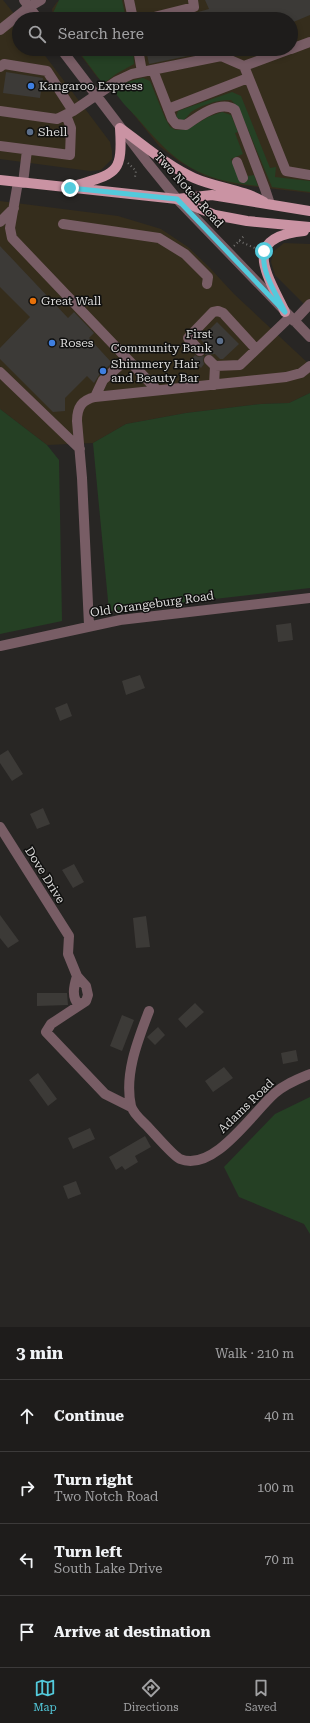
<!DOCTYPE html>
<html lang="en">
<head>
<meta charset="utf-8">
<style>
  :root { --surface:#1e1c1b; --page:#2b2928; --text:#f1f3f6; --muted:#a1a1a3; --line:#3c3a3a; --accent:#53cadc }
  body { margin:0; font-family:"Roboto Serif",serif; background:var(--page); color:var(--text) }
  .stop { position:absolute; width:12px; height:12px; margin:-9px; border:3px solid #53cadc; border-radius:50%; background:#fff }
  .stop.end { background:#53cadc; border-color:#fff; box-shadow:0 1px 4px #0008 }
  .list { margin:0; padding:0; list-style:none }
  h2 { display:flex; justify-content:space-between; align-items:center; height:52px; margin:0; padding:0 16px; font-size:17px }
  h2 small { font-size:13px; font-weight:400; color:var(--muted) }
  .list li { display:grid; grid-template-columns:26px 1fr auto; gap:12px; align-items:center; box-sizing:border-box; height:72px; padding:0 16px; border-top:1px solid var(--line) }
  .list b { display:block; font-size:15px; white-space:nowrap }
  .list p { margin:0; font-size:13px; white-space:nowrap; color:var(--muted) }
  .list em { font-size:13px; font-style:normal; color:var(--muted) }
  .icon { flex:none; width:22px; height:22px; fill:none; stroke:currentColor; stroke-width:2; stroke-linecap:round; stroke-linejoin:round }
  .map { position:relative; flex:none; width:310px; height:1327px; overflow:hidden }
  .search { position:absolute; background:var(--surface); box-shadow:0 2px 6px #0003; left:12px; right:12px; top:12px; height:44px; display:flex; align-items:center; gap:10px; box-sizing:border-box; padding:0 14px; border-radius:22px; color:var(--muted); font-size:15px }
  .sheet { height:340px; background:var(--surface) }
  nav { display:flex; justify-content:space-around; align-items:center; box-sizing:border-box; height:56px; border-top:1px solid var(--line); background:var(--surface); font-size:11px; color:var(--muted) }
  nav a { display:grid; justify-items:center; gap:2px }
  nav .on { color:var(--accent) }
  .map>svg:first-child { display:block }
</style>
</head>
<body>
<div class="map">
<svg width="310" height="1327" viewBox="0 0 310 1327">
  <rect width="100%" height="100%" fill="#282624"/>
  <path fill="#352d1c" d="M 0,0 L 3,0 L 19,20 L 19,49 L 40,49 L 110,142 L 112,151 L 112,159 L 101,170 L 90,171 L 0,159 Z
    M 62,0 L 310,0 L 310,193 L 233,184 L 205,176 L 180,162 L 159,146 L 117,94 L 97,77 L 76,49 L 291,49 L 291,19 L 53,19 L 52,9 L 57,2 Z
    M 0,201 L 118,216 L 161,229 L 188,247 L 209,267 L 234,294 L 310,365 L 310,393 L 289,403 L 261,404 L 186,413 L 126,424 L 93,443 L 47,445 L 0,409 Z
    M 284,243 L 310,244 L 310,310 L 275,275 L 271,262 L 274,251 Z"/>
  <path fill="#254024" d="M 59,0 L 122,0 L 126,19 L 54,19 L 53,13 Z
    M 77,49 L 133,49 L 134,64 L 116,74 L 103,84 Z
    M 143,78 L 150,81 L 165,118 L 170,127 L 176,130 L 188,129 L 208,117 L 222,112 L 231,115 L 238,132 L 235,133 L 243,154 L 231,159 L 241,182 L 248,179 L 248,176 L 254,175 L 258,186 C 199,180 177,165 139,120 C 131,111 121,102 115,92 L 127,82 Z
    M 232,92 L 241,96 L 270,168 L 276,167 L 275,177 L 310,181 L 310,192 L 272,187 L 239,108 L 231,100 C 219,99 201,105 191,112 C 188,115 186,119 182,121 L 176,117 L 178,111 Z
    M 310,393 L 310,588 L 109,611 L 93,443 L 126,424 L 186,413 L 261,404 L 289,403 Z
    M 0,409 L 47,445 L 59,460 L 62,621 L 0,634 Z
    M 310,1097 L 310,1234 L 304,1224 L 239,1197 L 224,1167 L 275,1114 Z"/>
  <path fill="#3c3a37" d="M 205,0 L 310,0 L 310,15 L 291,23 L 291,19 L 180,19 L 180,17 L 209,9 Z
    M 146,49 L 207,49 L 207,52 L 149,64 Z
    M 6,72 L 43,78 L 40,98 L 3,93 Z
    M 0,246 L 68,318 L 74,312 L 94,333 L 89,338 L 112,363 L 99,375 L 94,383 L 87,376 L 65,398 L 65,411 L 53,412 L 0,359 L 0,348 L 30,317 L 0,287 Z
    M 217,322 L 239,344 L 223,359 L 220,359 L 215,354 L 205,355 L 206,350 L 204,346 L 206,345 L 200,339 Z
    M 195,355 L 198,357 L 204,356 L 203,361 L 204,364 L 201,368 L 192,359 Z
    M 291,623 L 293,640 L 278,642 L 276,625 Z
    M 140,675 L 145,688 L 126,695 L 122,681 Z
    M 67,703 L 72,716 L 60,721 L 55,708 Z
    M 8,750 L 23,774 L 12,781 L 0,763 L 0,755 Z
    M 43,808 L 50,824 L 37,829 L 30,814 Z
    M 74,864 L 84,882 L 73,888 L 62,870 Z
    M 0,915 L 19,941 L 8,948 L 0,938 Z
    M 146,916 L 150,947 L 136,948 L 133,918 Z
    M 37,993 L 67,993 L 68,1005 L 37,1006 Z
    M 195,1003 L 204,1012 L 186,1028 L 178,1019 Z
    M 122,1015 L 134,1020 L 122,1051 L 110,1046 Z
    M 158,1027 L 165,1035 L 155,1045 L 147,1037 Z
    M 296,1050 L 298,1061 L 283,1064 L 281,1053 Z
    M 224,1067 L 233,1078 L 213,1092 L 205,1081 Z
    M 38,1073 L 57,1099 L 48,1106 L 29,1080 Z
    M 90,1128 L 95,1139 L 73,1149 L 68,1138 Z
    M 145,1136 L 151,1147 L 135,1156 L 138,1162 L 125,1170 L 122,1166 L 116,1170 L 109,1157 Z
    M 76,1181 L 81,1194 L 68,1199 L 63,1186 Z"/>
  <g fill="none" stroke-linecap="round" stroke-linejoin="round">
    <path stroke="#72716f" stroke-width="2" stroke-dasharray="1 3" stroke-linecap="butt" d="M 128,163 L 136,171 L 135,177
      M 239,241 L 257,249
      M 234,246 L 245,235"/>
    <path stroke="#785d65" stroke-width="10" d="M 24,0 L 38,19
      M 129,0 L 133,19
      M 146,19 L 194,7 L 193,0
      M 0,30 L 29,7 L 41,0
      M 61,49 L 147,162 L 177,199 L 310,337
      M 138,49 L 142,72
      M 291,49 L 310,42
      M 244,66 L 286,171 L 310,175
      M 0,67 L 4,64 L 47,71 L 73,111
      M 153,70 L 172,119 L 176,124 L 186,125 C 197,117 221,99 235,110 L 265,189 L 270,204
      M 168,109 L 248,78
      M 0,111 L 57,119 L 73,111 L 117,81 L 132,74 L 221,56 L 244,66 L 290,49
      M 0,146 L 70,155 L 71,128 L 66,115
      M 237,162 L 243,178
      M 18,182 L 10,228 L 12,238 L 157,390
      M 23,183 L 27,150
      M 0,222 L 14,208
      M 63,224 L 159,238 L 185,254 L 208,277 L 207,284
      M 294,321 L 310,304
      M 200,351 L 188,338 L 213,312 L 218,311 L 223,313 L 256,349
      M 209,360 L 215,366 L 214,385
      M 215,366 L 240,365 L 290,317
      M 0,372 L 80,449
      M 95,397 L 103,380 L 127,359
      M 89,625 L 82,478 L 77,421 C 77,407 82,400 95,397 L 286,377 L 301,373 L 310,366
      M 0,646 L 120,620 L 310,598
      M 0,827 L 69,936 L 68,954 L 77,976 L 86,986 L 88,995 L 86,1001 L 51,1024 L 46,1032 L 105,1094 L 131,1107
      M 77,976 C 74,986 71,997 79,1005
      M 149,1011 C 138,1040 124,1074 131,1106 C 133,1113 141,1120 146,1125 C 153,1132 173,1156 180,1159 C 214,1173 253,1112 275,1093 C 285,1084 298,1079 310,1074"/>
    <path stroke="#ca93a3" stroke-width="10" d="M 120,128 C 144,145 167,166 194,178 C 217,188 242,189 264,202
      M 0,180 L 177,199 L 212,195 L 310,211
      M 74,186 C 116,173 123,175 120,128
      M 179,200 L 215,215 L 247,221 L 310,227
      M 285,312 C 267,274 240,237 304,231"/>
  </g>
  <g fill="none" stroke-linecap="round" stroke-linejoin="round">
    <path stroke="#53cadc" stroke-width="5" d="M 70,188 L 177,199 L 285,312 C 276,293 261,273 264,251"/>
  </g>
  <g fill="#3f7fe0" stroke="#10100f" stroke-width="1.5">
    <circle cx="31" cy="86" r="4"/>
    <circle cx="52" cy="343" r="4"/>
    <circle cx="103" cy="371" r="4"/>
  </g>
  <g fill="#5c6f8a" stroke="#10100f" stroke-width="1.5">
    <circle cx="30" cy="132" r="4"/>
    <circle cx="220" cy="341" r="4"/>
  </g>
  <circle fill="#e8710a" stroke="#10100f" stroke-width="1.5" cx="33" cy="301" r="4"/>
  <g text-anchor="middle" stroke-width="3" stroke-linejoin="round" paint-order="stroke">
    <g font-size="12" fill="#dbdad9" stroke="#10100f" text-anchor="start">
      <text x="39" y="90">Kangaroo Express</text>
      <text x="38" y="136">Shell</text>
      <text x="41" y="305">Great Wall</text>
      <text x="212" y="338" text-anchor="end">First<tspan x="212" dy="14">Community Bank</tspan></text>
      <text x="60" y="347">Roses</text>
      <text x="111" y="368">Shimmery Hair<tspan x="111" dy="14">and Beauty Bar</tspan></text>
    </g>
    <g font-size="12" fill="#dbdad9" stroke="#10100f">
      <text transform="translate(189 190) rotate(48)" y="4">Two Notch Road</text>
      <text transform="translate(152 604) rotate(-8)" y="4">Old Orangeburg Road</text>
      <text transform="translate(45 875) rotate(58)" y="4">Dove Drive</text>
      <text transform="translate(246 1106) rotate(-44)" y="4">Adams Road</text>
    </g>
  </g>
</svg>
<div class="stop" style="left:264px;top:251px"></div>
<div class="stop end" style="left:70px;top:188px"></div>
<div class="search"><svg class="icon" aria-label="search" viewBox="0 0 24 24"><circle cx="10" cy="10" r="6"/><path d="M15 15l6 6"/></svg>Search here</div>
</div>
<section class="sheet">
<h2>3 min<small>Walk · 210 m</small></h2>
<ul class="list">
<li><svg class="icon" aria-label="ahead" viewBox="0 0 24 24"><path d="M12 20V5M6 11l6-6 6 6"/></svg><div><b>Continue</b></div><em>40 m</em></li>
<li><svg class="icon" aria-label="right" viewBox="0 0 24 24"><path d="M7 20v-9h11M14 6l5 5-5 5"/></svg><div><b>Turn right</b><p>Two Notch Road</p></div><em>100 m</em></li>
<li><svg class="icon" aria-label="left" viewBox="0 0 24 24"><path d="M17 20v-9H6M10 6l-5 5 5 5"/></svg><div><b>Turn left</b><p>South Lake Drive</p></div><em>70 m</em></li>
<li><svg class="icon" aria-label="arrive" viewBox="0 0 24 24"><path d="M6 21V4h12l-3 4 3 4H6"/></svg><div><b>Arrive at destination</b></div></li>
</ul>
</section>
<nav>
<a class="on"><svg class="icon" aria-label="map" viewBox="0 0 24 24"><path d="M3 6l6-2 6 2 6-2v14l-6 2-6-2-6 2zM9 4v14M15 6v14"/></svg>Map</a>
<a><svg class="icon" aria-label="directions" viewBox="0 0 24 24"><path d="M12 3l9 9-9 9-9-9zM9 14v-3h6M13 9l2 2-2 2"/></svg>Directions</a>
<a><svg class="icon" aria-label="saved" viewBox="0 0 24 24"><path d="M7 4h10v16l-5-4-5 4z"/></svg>Saved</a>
</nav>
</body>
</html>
